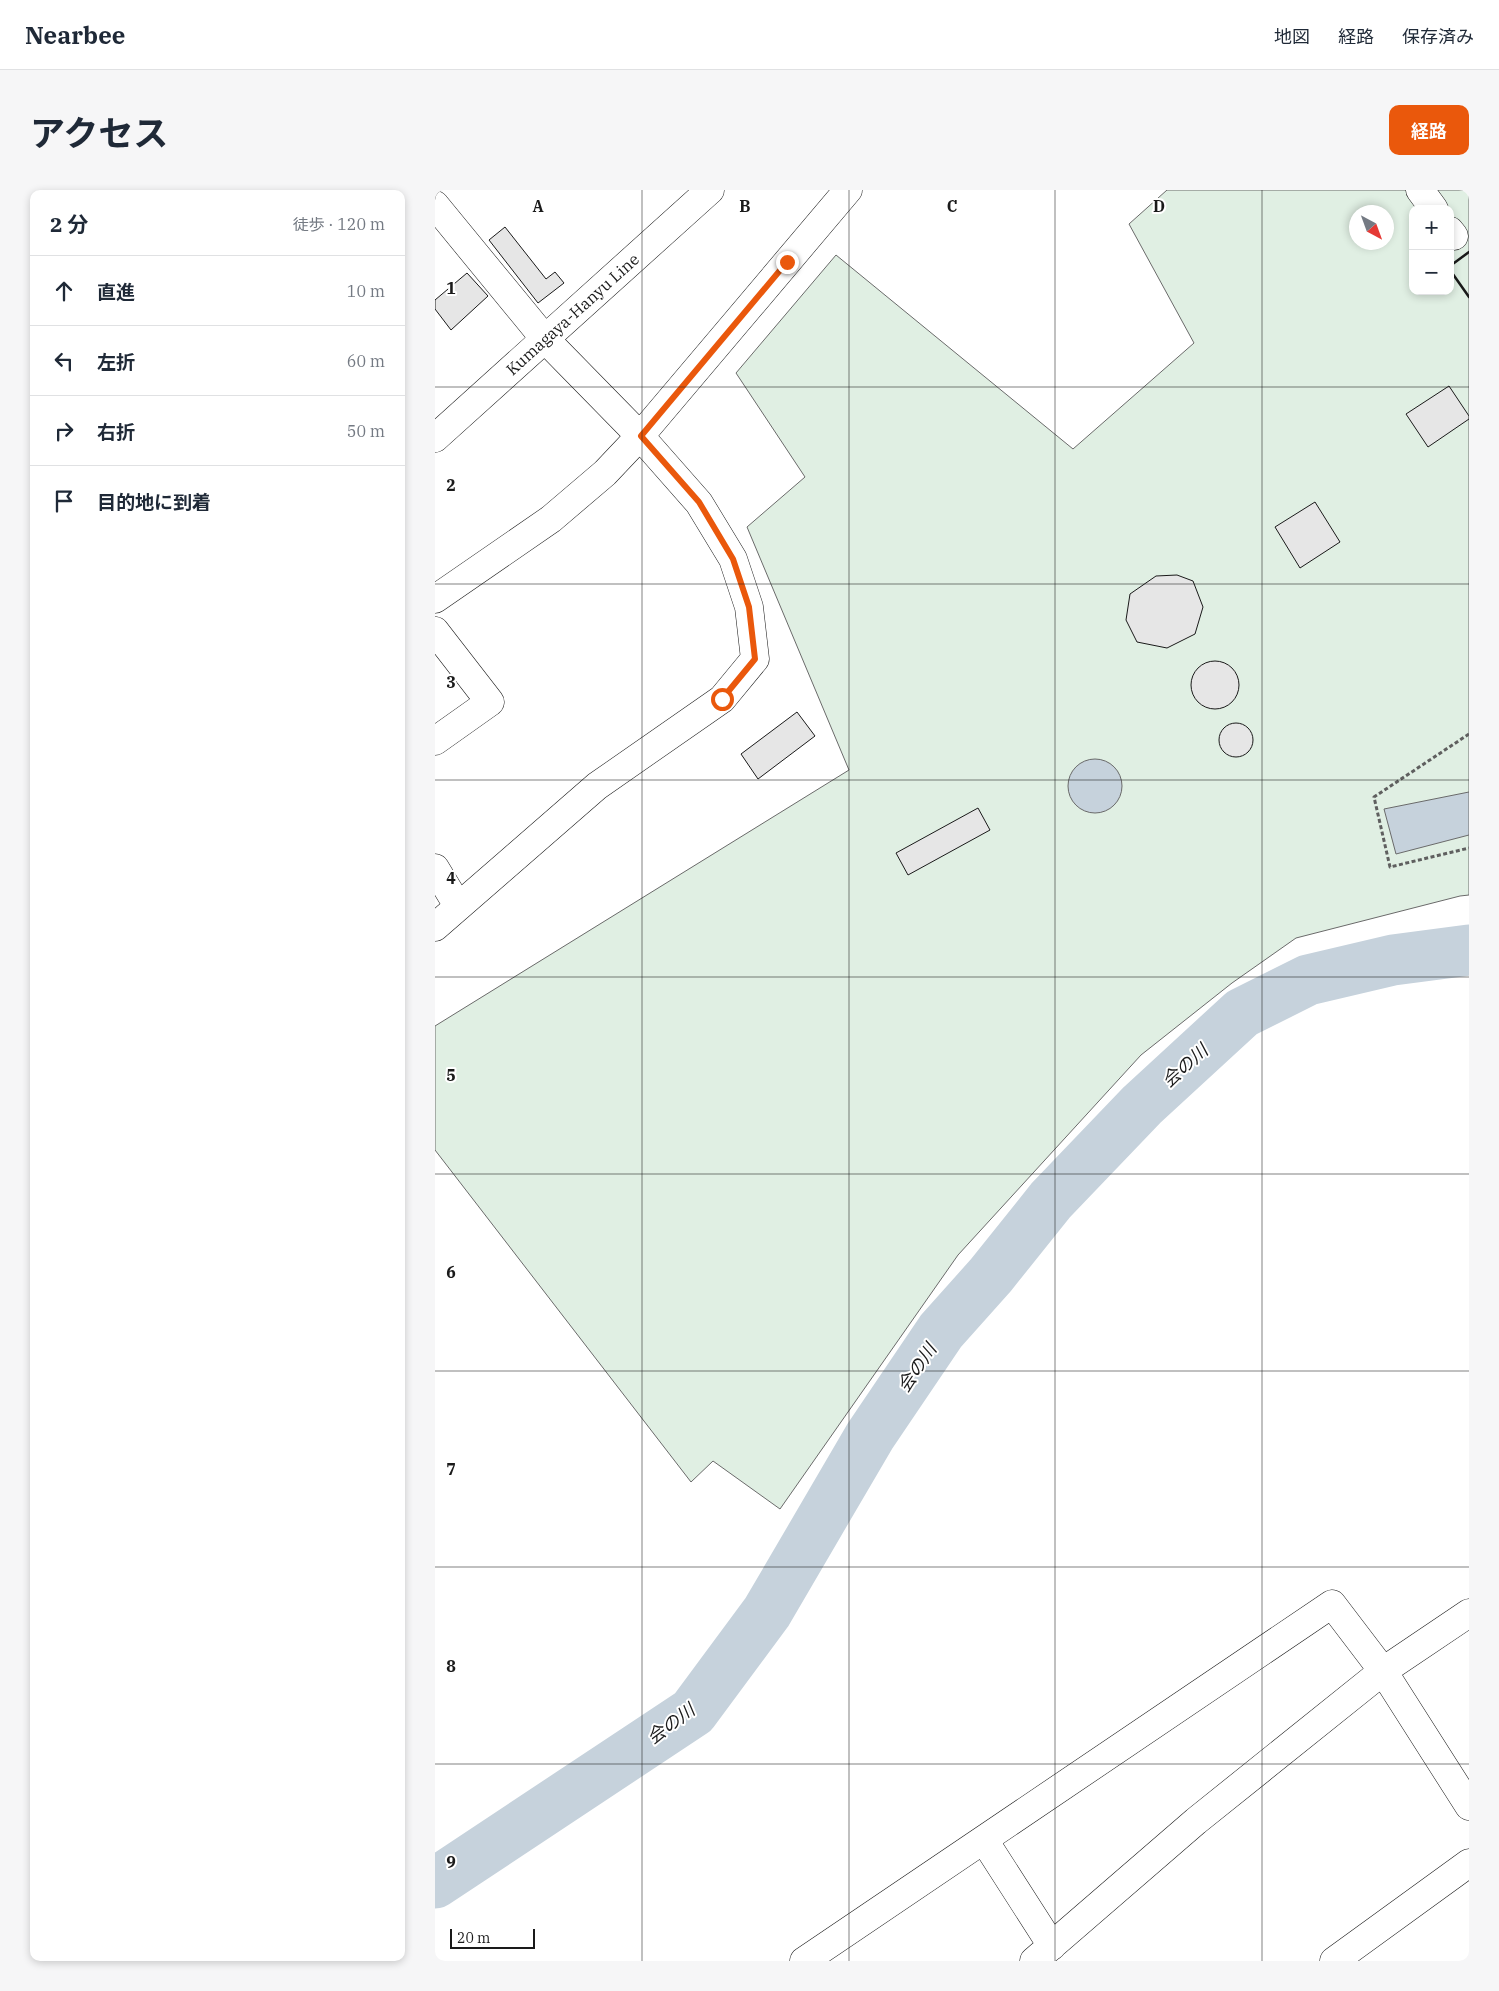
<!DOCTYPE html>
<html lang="ja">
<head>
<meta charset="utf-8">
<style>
  :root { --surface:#fff; --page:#f6f6f7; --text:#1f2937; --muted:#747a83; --line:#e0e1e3; --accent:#ea580c }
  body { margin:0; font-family:"IBM Plex Serif","Noto Sans JP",serif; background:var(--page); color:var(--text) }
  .controls { position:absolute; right:15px; top:15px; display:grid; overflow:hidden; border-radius:10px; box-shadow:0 2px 8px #0003 }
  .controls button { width:45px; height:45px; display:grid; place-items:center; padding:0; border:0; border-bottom:1px solid var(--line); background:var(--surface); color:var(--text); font:25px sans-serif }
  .compass { position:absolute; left:914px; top:15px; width:45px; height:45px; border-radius:50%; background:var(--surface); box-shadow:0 2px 8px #0003; rotate:139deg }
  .scale { position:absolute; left:15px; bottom:12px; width:85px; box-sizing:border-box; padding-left:5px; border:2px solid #1a1a1a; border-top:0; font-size:14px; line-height:18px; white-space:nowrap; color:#1a1a1a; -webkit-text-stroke:4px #fff; paint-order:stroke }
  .stop { position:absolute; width:15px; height:15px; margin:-11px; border:4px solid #ea580c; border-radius:50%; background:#fff }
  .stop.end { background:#ea580c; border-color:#fff; box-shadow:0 1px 5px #0008 }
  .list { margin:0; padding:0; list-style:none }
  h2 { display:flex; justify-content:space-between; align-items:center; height:65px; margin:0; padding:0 20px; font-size:21px }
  h2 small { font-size:16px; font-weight:400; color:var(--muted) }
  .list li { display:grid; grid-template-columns:32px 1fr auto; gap:15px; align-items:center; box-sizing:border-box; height:70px; padding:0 20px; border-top:1px solid var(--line) }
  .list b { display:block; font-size:19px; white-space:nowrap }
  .list em { font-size:16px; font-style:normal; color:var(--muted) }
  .icon { flex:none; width:28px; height:28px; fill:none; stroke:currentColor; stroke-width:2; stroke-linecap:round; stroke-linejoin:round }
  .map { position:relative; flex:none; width:1034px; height:1771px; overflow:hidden; border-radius:10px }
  header { display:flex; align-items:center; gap:30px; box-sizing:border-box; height:70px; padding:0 25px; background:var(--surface); border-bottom:1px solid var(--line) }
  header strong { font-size:24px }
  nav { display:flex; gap:28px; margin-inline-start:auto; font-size:18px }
  .intro { display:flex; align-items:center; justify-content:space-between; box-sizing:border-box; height:120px; padding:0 30px }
  h1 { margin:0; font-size:35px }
  .button { padding:12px 22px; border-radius:10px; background:var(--accent); color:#fff; font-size:18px; font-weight:700 }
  main { display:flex; gap:30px; padding:0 30px }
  aside { flex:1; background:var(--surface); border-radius:10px; box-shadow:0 2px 8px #0003 }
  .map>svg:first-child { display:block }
</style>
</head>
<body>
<header>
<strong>Nearbee</strong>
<nav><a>地図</a><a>経路</a><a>保存済み</a></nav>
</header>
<div class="intro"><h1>アクセス</h1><a class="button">経路</a></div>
<main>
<aside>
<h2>2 分<small>徒歩 · 120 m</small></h2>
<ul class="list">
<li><svg class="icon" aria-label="ahead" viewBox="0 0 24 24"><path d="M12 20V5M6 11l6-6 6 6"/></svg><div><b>直進</b></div><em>10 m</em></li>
<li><svg class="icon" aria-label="left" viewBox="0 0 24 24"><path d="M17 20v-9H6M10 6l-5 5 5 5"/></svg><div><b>左折</b></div><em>60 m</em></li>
<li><svg class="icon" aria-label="right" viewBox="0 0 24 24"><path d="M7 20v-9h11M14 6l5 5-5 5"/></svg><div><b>右折</b></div><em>50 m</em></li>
<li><svg class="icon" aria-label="arrive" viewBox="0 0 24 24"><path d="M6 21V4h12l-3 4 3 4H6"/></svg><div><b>目的地に到着</b></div></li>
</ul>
</aside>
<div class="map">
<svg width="1034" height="1771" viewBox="0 0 1034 1771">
  <rect width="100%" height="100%" fill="#fff"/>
  <path fill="#e0efe3" stroke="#6a6a6a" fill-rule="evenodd" d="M 732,0 L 1034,0 L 1034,705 L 1025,706 L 861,748 L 797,793 L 706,865 L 523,1065 L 345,1319 L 278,1271 L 256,1292 L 0,960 L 0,836 L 414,580 L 312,337 L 370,287 L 301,183 L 401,65 L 638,259 L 759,153 L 694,34 ZM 978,19 L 1015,19 L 1015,101 L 978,101 ZM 922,22 L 952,22 L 952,52 L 922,52 Z"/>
  <path fill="#c6d2dc" stroke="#6a6a6a" d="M633 596a27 27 0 1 1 54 0a27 27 0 1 1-54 0Z
    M 1034,602 L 1034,645 L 961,664 L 949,619 Z"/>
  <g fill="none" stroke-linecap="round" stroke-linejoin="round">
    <path stroke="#c6d2dc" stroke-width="51" d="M 0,1693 L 258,1522 L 332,1422 L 435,1246 L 506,1141 L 556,1085 L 616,1010 L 707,915 L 807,823 L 873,790 L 958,770 L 1034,760"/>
  </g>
  <path fill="#e6e6e6" stroke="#1a1a1a" d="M 70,37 L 111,89 L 120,82 L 129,93 L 103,113 L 54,50 Z
    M 32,83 L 53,106 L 16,140 L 0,119 L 0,110 Z
    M 1014,196 L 1034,226 L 1034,229 L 993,257 L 971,224 Z
    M 880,312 L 905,352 L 865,378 L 840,337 Z
    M 742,385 L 758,391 L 768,417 L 760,444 L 732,458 L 702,452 L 691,430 L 695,404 L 721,386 Z
    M756 495a24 24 0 1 1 48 0a24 24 0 1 1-48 0Z
    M 362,522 L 380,546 L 323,589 L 306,564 Z
    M784 550a17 17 0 1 1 34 0a17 17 0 1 1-34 0Z
    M 543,618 L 555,640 L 473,685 L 461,663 Z"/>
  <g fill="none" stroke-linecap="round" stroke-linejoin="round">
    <defs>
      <path id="minor" d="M 985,0 L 999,19
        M 0,15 L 110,149 L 205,246 L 264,313 L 298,369 L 314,417 L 320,469 L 287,509 L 162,596 L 0,737
        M 1015,41 L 1019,46
        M 0,409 L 116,329 L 170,283 L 205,246 L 413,0
        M 0,441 L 55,512 L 0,551
        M 0,678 L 23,716
        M 549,1650 L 617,1756
        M 369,1771 L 897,1414 L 948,1481 L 1034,1616
        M 599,1771 L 761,1631 L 948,1481 L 1034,1423
        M 899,1771 L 1034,1673"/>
      <g id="major">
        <path id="s1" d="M 0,248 L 275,0"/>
      </g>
    </defs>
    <use href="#minor" stroke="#1a1a1a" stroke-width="29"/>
    <use href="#major" stroke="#1a1a1a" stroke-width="29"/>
    <path stroke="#5f5f5f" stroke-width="3" stroke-dasharray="4 2.5" stroke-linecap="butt" d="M 1034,544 L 939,607 L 955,677 L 1034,658"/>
    <use href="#minor" stroke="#fff" stroke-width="28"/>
    <use href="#major" stroke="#fff" stroke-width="28"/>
    <path stroke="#1a1a1a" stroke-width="2.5" d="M 1015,76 L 1034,62
      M 1015,80 L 1034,107"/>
  </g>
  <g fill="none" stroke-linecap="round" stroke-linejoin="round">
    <path stroke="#ea580c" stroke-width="6" d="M 287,509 L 320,469 L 314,417 L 298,369 L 264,312 L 206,246 L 352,72"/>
  </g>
  <path fill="none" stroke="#1a1a1a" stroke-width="1" stroke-opacity="0.55" d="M 207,0 L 207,1771M 414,0 L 414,1771M 620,0 L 620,1771M 827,0 L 827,1771M 0,197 L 1034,197M 0,394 L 1034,394M 0,590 L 1034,590M 0,787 L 1034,787M 0,984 L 1034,984M 0,1181 L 1034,1181M 0,1377 L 1034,1377M 0,1574 L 1034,1574"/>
  <g text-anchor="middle" stroke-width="4" stroke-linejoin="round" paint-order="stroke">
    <g font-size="16" fill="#1a1a1a" stroke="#fff">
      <text dy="6" stroke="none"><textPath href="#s1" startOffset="185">Kumagaya-Hanyu Line</textPath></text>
    </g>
    <g font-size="18" font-style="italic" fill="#1a1a1a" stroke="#fff">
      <text transform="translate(750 876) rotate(-42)" y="6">会の川</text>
      <text transform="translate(482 1178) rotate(-56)" y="6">会の川</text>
      <text transform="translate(236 1534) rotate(-37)" y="6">会の川</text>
    </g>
  </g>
  <g font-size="16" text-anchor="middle" font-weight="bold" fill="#1a1a1a" stroke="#fff" stroke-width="4" stroke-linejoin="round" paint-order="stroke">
    <text x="103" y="22">A</text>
    <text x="310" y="22">B</text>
    <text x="517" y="22">C</text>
    <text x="724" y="22">D</text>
    <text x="16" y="104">1</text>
    <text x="16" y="301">2</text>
    <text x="16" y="498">3</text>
    <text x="16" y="694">4</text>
    <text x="16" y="891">5</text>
    <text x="16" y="1088">6</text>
    <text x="16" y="1285">7</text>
    <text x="16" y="1482">8</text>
    <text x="16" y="1678">9</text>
  </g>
</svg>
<div class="controls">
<button>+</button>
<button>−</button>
</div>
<svg class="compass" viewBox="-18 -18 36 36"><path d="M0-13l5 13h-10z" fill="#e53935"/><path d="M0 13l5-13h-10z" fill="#747a83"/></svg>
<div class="scale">20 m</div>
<div class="stop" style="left:287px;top:509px"></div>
<div class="stop end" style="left:352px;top:72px"></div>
</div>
</main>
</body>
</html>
